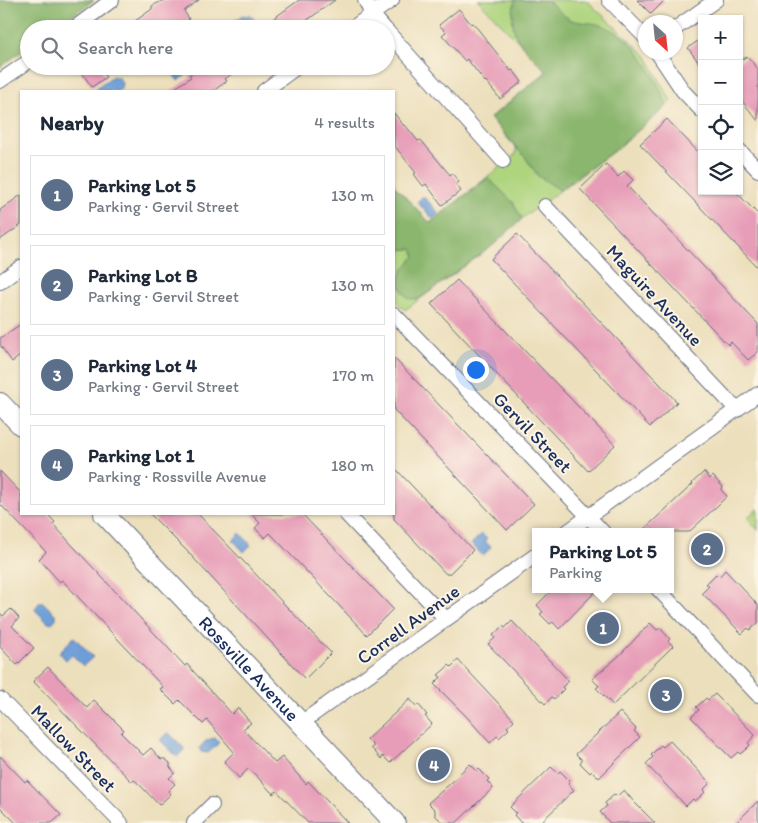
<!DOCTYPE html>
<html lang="en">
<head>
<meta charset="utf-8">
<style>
  :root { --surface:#fff; --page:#f6f6f7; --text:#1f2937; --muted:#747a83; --line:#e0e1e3; --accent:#0f766e }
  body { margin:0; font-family:Itim,sans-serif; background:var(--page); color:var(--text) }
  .controls { position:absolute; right:15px; top:15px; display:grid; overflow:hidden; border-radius:0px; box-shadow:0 1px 4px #0004 }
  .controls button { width:45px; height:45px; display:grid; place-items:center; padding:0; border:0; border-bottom:1px solid var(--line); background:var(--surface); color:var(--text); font:25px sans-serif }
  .compass { position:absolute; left:638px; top:15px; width:45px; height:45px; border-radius:50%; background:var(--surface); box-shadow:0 1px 4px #0004; rotate:153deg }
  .you { position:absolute; left:475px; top:369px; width:18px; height:18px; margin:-12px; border:4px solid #fff; border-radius:50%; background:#1a73e8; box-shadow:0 0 0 8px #1a73e833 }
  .badge { display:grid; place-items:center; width:32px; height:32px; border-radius:50%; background:var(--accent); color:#fff; font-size:16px; font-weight:700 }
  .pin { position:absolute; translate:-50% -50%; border:2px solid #fff; box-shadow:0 1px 5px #0006 }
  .popup { position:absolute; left:532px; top:528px; width:142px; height:65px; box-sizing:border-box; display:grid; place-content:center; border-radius:0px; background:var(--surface); filter:drop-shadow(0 1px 4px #0005); font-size:16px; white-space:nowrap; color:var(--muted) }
  .popup b { font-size:19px; color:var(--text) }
  .popup::after { content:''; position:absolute; left:50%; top:100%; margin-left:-10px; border:10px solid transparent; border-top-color:var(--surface) }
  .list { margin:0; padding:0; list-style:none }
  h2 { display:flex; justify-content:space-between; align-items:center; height:65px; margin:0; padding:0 20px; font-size:21px }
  h2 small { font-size:16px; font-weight:400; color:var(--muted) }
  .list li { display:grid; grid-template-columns:32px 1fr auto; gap:15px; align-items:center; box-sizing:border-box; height:80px; margin:0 10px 10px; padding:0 10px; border:1px solid var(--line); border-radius:0px }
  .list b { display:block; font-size:19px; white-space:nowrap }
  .list p { margin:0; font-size:16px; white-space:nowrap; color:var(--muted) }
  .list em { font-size:16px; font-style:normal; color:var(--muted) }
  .icon { flex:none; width:28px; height:28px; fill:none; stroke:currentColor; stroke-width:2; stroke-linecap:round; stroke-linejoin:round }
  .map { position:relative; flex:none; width:758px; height:823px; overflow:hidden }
  .search { position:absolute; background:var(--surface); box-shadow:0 1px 4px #0004; left:20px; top:20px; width:375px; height:55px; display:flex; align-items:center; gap:12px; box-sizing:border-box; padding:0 18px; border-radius:28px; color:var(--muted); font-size:19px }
  .panel { position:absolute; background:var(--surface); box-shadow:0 1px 4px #0004; left:20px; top:90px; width:375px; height:425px; border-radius:0px }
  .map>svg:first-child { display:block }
</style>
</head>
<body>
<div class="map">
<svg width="758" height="823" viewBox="0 0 758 823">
  <rect width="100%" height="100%" fill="#fcf5e5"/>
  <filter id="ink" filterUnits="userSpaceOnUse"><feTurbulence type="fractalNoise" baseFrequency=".02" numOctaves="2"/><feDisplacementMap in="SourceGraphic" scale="10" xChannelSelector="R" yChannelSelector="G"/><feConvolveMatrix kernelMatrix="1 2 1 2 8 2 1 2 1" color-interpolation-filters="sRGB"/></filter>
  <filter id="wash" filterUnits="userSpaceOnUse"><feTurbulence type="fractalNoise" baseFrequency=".0096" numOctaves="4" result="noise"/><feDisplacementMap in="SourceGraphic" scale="20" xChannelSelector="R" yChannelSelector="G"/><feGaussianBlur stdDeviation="1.12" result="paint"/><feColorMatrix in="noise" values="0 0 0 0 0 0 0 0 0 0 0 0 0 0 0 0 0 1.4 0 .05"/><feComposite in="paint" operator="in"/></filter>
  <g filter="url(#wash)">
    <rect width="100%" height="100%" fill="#ecdfbc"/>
    <path fill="#aed47e" stroke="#64826e" d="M 478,0 L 586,0 L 646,55 L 671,101 L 618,148 L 525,216 L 492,246 L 405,310 L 394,299 L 394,185 L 430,223 L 516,154 L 516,148 L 490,118 L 547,71 Z
      M 758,508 L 758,530 L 747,518 Z"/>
    <path fill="#8ab66d" stroke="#527266" d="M 0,0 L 94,0 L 53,29 L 29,29 L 29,46 L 0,67 Z
      M 515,0 L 547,0 C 555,7 562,15 571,20 C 580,23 592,22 601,25 C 636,36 655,75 667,106 L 618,148 L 560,190 L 538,176 L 525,157 L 490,118 L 547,72 C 523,45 506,39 515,0 Z
      M 488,178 L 513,202 L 522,219 L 492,246 L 419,299 L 409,299 C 391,282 402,270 415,256 L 412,249 L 394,250 L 394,185 L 430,223 Z"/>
    <path fill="#6d9ed7" stroke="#44669a" d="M 250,14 L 254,19 L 251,21 L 251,26 L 247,29 L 227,29 L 228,25 L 243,15 L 247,16 Z
      M 171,66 L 195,66 L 184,74 L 185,76 L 178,81 L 169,68 Z
      M 113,76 L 119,78 L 122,83 L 121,89 L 118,91 L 97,91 L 97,87 Z
      M 423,196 L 439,213 L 433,219 L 417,202 Z
      M 240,533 L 251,545 L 244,552 L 233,540 Z
      M 482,534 L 487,539 L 485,541 L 491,547 L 483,556 L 471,544 Z
      M 40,602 L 43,602 L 56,615 L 56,619 L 52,623 L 48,623 L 35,610 L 36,607 Z
      M 74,637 L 93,657 L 83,666 L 72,655 L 66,660 L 59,652 Z
      M 168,732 L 185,749 L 177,757 L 160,740 Z
      M 216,738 L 219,742 C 217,746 211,750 208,753 L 201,752 L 200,748 C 204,741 208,739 216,738 Z"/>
    <g id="blocks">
      <path fill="#e79db8" d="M 164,0 L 199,0 L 184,11 L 189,19 L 176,29 L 124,29 L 152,9 L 152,6 Z
        M 299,0 L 335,0 L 295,29 L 259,29 Z
        M 637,0 L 665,0 L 651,14 Z
        M 459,9 L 471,24 L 473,23 L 511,71 L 513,70 L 522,82 L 500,99 L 486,81 L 485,82 L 467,59 L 465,61 L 442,35 L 446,32 L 439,25 Z
        M 702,38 L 702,67 L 688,48 Z
        M 747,56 L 758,69 L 758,121 L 739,97 L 739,62 Z
        M 77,66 L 98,66 L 106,77 L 92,87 Z
        M 201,66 L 242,66 L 225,79 L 227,81 L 213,91 L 171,91 L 191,77 L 189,75 Z
        M 394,113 L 404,126 L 405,125 L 418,141 L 421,140 L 450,175 L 452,173 L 459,182 L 456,184 L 461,191 L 442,205 L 426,184 L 423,186 L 414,174 L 416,173 L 394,145 Z
        M 667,119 L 702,156 L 702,191 L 735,191 L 758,214 L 758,268 L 640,144 Z
        M 606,164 L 618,177 L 624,171 L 633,180 L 627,186 L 629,188 L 758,324 L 758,352 L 748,360 L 731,342 L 728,345 L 580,189 Z
        M 21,195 L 21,225 L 0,240 L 0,210 Z
        M 517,234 L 677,402 L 650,427 L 491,259 Z
        M 457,280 L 615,445 L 588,471 L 431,304 Z
        M 21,324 L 21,355 L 12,362 L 0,345 L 0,338 Z
        M 394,358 L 534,504 L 507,530 L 394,410 Z
        M 394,467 L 473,550 L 449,574 L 446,574 L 394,519 Z
        M 0,471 L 21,493 L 21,514 L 47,514 L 55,522 L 53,524 L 85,559 L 185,666 L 187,664 L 194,672 L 232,714 L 238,708 L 251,723 L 243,729 L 275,763 L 282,757 L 306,784 L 308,781 L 348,823 L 308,823 L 277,791 L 273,794 L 249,768 L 239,778 L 224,762 L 234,752 L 207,720 L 203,724 L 179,700 L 175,704 L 160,689 L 163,687 L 62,580 L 60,582 L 39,559 L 46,552 L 0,504 Z
        M 704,472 L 710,479 L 713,476 L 723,487 L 721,490 L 727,496 L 716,507 L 689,532 L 641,532 L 693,484 L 692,483 Z
        M 150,514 L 198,514 L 331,653 L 305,679 L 187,551 Z
        M 251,514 L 302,514 L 393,609 L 367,635 L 270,533 L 265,538 L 255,528 L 260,523 Z
        M 725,570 L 758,605 L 758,623 L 750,630 L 748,628 L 742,634 L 702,593 L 709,586 L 706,584 L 716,574 L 719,577 Z
        M 553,589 L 598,589 L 559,629 L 553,622 L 550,624 L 540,614 L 543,612 L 537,605 Z
        M 11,609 L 19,618 L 12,626 L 34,648 L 17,665 L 0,647 L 0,613 L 3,616 Z
        M 512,621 L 569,681 L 562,687 L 564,689 L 554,699 L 552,697 L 545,704 L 488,644 L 495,638 L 493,635 L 503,626 L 505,628 Z
        M 650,623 L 657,630 L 660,628 L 670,639 L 668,641 L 673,646 L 613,705 L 596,688 L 599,686 L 592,679 L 620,655 Z
        M 458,660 L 514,720 L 507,727 L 509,729 L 499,738 L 497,736 L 490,743 L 466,716 L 434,684 L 441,677 L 438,675 L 444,670 L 449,665 L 451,667 Z
        M 48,667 L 87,708 L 94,700 L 124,730 L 121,733 L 143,755 L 151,748 L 161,759 L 165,759 L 170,763 L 170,767 L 175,773 L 169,778 L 175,784 L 168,791 L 171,794 L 159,805 L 139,784 L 134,780 L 132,782 L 33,681 Z
        M 715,694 L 755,735 L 748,743 L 750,745 L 745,750 L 740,754 L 738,752 L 731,758 L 691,717 L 699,710 L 696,707 L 701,703 L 706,698 L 708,700 Z
        M 410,699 L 416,706 L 418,704 L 423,710 L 427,715 L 425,716 L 432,724 L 390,763 L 383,756 L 381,759 L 376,753 L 371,748 L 374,746 L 367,739 Z
        M 620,712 L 636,729 L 634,731 L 640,737 L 599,778 L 592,771 L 590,773 L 580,763 L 582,760 L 576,754 Z
        M 670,741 L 710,783 L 703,790 L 705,792 L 700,797 L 695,801 L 693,799 L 686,806 L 646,764 L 653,757 L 651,755 L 661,745 L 663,747 Z
        M 0,756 L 25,782 L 27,780 L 61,815 L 52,823 L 16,823 L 0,807 Z
        M 470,764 L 477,771 L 479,769 L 489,779 L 487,781 L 493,788 L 456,823 L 443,823 L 435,815 L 435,810 L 428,803 L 460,775 L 459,774 Z
        M 551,767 L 558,773 L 560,771 L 570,781 L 568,784 L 574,790 L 540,823 L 521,823 L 514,815 L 516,813 L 510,807 Z
        M 624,790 L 634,802 L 655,823 L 610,823 L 600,812 L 607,806 L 605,803 L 615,794 L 617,796 Z
        M 758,801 L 758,823 L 736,823 Z"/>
    </g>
  </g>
  <g filter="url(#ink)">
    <use href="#blocks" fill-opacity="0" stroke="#646d7f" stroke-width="1"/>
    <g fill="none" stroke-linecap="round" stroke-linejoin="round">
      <defs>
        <path id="street" d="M 365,0 L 372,14 L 385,29
          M 609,0 L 646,38
          M 676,28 L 716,0
          M 73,29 L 112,0
          M 351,29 L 392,0
          M 386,30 L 503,161
          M 657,52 L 683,91 L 702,111
          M 0,81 L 29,61
          M 264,91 L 298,66
          M 739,150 L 758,170
          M 545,206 L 737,410
          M 0,282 L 21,267
          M 394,314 L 603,532
          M 346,514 L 446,619
          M 567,532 L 758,394
          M 658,589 L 758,695
          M 0,699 L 121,823
          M 301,723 L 536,555
          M 194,823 L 212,805"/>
        <g id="secondary">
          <path d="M 0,403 L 21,425"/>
          <path id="s1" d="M 104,514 L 395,823"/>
        </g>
      </defs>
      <use href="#street" stroke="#646d7f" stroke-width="16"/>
      <use href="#secondary" stroke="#646d7f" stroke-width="22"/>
      <use href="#street" stroke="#fff" stroke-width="14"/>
      <use href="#secondary" stroke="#fff" stroke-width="20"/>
    </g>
  </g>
  <g text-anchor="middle" stroke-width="4" stroke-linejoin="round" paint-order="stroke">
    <g font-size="19" fill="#1b2f5e" stroke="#fcf5e5">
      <text transform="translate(655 295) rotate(47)" y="7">Maguire Avenue</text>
      <text transform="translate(533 432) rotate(46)" y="7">Gervil Street</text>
      <text transform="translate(408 624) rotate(-36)" y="7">Correll Avenue</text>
      <text dy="7" stroke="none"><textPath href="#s1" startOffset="212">Rossville Avenue</textPath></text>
      <text transform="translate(74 748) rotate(46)" y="7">Mallow Street</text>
    </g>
  </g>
</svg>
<div class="controls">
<button>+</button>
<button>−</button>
<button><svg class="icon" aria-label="locate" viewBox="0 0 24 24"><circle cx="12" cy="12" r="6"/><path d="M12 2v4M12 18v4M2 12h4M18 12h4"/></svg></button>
<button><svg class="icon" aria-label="layers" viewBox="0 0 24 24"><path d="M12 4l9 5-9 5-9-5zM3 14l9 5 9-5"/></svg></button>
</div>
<svg class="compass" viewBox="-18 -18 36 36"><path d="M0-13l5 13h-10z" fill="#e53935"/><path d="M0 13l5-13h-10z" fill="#747a83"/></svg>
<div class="you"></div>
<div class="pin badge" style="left:603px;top:628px;background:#5c6f8a">1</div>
<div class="popup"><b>Parking Lot 5</b>Parking</div>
<div class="pin badge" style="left:707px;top:549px;background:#5c6f8a">2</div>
<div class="pin badge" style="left:666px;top:695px;background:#5c6f8a">3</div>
<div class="pin badge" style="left:434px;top:765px;background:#5c6f8a">4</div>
<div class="search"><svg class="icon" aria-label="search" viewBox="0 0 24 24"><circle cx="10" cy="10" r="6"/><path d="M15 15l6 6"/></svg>Search here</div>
<section class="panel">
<h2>Nearby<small>4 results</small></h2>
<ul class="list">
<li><span class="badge" style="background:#5c6f8a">1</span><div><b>Parking Lot 5</b><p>Parking · Gervil Street</p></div><em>130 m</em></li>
<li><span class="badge" style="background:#5c6f8a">2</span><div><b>Parking Lot B</b><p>Parking · Gervil Street</p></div><em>130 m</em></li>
<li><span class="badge" style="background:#5c6f8a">3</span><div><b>Parking Lot 4</b><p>Parking · Gervil Street</p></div><em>170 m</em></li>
<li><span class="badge" style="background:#5c6f8a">4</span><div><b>Parking Lot 1</b><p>Parking · Rossville Avenue</p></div><em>180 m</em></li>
</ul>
</section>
</div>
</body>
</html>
